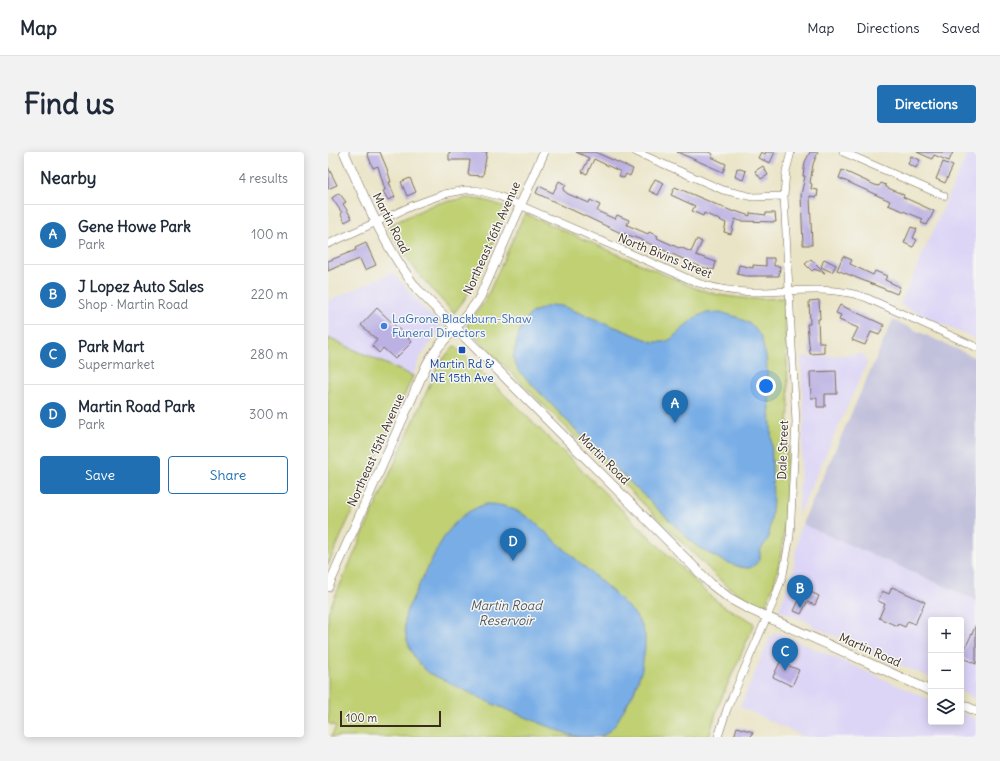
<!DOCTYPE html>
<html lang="en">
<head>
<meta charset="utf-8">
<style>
  :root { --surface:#fff; --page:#f2f2f3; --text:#1f2937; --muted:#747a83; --line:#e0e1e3; --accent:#1f6fb2 }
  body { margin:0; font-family:Delius,sans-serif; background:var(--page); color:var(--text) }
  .controls { position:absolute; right:12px; bottom:12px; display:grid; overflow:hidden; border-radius:4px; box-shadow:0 2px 10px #0003 }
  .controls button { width:36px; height:36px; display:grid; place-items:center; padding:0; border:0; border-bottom:1px solid var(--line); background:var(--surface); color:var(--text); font:20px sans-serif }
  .scale { position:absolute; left:12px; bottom:10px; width:101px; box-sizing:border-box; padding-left:4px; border:2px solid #3b2a1e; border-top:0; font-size:11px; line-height:14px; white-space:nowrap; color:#3b2a1e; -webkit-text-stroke:3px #f6f6f2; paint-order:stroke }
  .you { position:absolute; left:438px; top:234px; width:14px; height:14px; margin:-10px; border:3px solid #fff; border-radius:50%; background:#1a73e8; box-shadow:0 0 0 6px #1a73e833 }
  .badge { display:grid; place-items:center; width:26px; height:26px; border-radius:50%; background:var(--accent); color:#fff; font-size:13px; font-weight:700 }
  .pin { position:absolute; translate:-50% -33px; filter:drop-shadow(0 1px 2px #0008) }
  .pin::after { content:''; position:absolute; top:21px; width:14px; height:12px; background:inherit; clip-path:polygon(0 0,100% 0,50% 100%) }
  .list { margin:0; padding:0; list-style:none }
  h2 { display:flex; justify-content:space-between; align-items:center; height:52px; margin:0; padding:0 16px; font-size:17px }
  h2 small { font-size:13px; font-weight:400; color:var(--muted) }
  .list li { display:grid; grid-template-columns:26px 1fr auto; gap:12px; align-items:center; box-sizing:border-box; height:60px; padding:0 16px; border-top:1px solid var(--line) }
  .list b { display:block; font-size:15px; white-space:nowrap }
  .list p { margin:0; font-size:13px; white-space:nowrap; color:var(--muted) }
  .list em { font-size:13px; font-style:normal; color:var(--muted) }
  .actions { display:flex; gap:8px; padding:12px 16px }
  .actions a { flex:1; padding:9px 0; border:1px solid var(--accent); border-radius:4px; text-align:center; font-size:14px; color:var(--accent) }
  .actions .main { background:var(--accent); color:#fff }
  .icon { flex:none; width:22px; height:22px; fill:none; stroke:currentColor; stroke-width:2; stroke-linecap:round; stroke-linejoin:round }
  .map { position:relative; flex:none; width:648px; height:585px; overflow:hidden; border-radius:4px }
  header { display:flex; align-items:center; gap:24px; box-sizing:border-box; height:56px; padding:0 20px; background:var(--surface); border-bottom:1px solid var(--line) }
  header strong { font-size:19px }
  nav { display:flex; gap:22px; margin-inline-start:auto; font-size:14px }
  .intro { display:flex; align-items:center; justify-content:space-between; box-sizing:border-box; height:96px; padding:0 24px }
  h1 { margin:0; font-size:28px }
  .button { padding:10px 18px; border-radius:4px; background:var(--accent); color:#fff; font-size:14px; font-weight:700 }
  main { display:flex; gap:24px; padding:0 24px }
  aside { flex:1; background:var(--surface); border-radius:4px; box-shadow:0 2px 10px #0003 }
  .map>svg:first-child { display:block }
</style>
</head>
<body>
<header>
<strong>Map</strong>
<nav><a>Map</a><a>Directions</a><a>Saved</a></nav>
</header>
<div class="intro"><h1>Find us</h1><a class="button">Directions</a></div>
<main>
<aside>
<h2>Nearby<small>4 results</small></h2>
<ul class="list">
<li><span class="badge">A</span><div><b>Gene Howe Park</b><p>Park</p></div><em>100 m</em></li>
<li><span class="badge">B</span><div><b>J Lopez Auto Sales</b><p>Shop · Martin Road</p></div><em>220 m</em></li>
<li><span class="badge">C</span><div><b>Park Mart</b><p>Supermarket</p></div><em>280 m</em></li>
<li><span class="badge">D</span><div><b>Martin Road Park</b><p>Park</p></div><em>300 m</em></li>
</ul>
<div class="actions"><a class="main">Save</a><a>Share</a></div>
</aside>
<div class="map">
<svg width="648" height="585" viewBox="0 0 648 585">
  <rect width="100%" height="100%" fill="#f6f6f2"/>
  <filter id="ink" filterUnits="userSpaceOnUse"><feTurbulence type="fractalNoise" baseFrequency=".025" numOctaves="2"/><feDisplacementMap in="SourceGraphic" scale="8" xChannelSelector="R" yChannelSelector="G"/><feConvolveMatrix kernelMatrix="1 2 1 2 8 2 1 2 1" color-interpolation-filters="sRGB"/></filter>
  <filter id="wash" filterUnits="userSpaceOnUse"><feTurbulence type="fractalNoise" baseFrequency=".012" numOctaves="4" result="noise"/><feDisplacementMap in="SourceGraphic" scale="16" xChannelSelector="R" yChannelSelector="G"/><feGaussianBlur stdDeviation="0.9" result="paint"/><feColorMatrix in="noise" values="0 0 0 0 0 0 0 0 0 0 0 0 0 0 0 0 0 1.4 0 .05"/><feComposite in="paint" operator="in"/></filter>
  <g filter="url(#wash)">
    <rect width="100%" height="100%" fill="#eae4c6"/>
    <path fill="#ddd5f6" d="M 640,0 L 648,0 L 648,187 L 572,153 Z
      M 65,120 L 97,158 L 112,172 L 112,177 L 92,206 L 85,224 L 0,186 L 0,149 Z
      M 536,202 L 539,211 L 470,364 L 476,266 L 473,205 Z
      M 474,372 L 648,448 L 648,547 L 633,540 L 633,468 L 603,468 L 603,526 L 484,474 L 485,472 L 451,458 L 462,428 L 466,412 L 471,379 Z
      M 451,481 L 603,548 L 603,570 L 633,570 L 633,560 L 648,567 L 648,585 L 477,585 L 412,555 L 443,484 L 446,482 Z"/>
    <path fill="#c2c1dc" d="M 565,168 L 648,206 L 648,448 L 474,372 Z"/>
    <path fill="#c0d073" stroke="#7e7d48" d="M 139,46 C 153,47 165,50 177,55 L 179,59 C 164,94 151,132 126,161 C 98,132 79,110 60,74 L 106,52 Z
      M 198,62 L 367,136 L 391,143 L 421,147 L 454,146 L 456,148 L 461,253 L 456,381 L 452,407 L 446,432 L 438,452 L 434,454 C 418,449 403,437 391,427 L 139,177 L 140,172 L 157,149 L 195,65 Z
      M 0,186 L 85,224 L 0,413 Z
      M 127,194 L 382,444 L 397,455 L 425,470 L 426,473 L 390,554 L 381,585 L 3,585 L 8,574 L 0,571 L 0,460 L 111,212 L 125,195 Z"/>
    <path fill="#78ade6" stroke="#5a6c82" d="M 223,153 L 234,154 L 325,190 L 336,190 L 343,187 L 366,166 L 377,161 L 392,160 L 409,165 L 424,173 L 433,185 L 438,204 L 443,273 L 445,349 L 441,385 L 432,399 L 432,407 C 429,411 425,416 419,416 C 404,415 379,401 367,393 L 249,279 L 190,218 L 185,206 L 191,180 L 196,170 L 203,161 Z
      M 159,352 C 176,352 190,358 204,368 L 286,441 L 306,461 L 314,474 L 317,484 L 317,495 L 314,517 L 306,540 L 287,573 L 278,582 L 272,584 L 254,585 L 242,583 L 165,552 L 103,522 C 86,512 75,487 77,467 C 77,461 80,455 83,450 C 89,437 95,425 101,413 C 115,385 127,361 159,352 Z"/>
    <g id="blocks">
      <path fill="#bbb1e3" d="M 42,0 L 52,0 L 59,17 L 63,30 L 61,30 L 67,45 L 60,48 L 55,39 L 57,38 L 50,14 L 45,16 L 39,1 Z
        M 121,0 L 159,0 L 155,24 L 140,23 L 142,8 L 121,8 Z
        M 248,0 L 267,0 L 305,17 L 302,24 L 298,22 L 296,26 L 291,24 L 293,20 L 266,7 L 259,22 L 254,20 L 261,6 Z
        M 349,0 L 380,0 L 385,2 L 383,5 L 398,12 L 395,20 Z
        M 433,0 L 437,2 L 438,0 L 447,0 L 442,11 L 430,6 Z
        M 482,0 L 490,0 L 485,12 L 482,31 L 484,32 L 483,37 L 490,38 L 489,45 L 482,44 L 484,93 L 475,93 L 473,43 L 477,24 L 475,24 L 477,10 Z
        M 589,0 L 625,0 L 621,9 L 606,3 L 604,7 Z
        M 583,4 L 592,8 L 588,16 L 580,12 Z
        M 615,10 L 625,14 L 617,31 L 608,27 Z
        M 435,14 L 440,23 L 433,27 L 427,19 Z
        M 0,15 L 9,33 L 0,37 Z
        M 409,16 L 418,19 L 415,28 L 407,25 Z
        M 514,18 L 547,33 L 551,34 L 553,31 L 558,33 L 558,35 L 576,43 L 575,45 L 606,59 L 599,73 L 593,71 L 595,67 L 560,53 L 562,49 L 511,26 Z
        M 82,26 L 88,40 L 79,44 L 73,30 Z
        M 327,27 L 336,31 L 330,43 L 321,39 Z
        M 231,29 L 238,33 L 235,38 L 240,42 L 261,51 L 262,48 L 272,53 L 269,59 L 287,67 L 289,63 L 301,68 L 299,73 L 320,82 L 321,80 L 330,84 L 329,86 L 351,96 L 352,95 L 363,100 L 369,87 L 374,90 L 368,103 L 388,110 L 386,118 L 373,115 L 311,87 L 295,81 L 295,82 L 208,41 L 211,34 L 225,41 Z
        M 347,35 L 406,60 L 407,59 L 422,64 L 422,61 L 438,63 L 438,61 L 447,61 L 448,70 L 412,69 L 407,67 L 403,82 L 396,80 L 398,71 L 376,61 L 375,64 L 364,59 L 367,54 L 343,43 Z
        M 11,41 L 18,50 L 15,52 L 24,66 L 17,70 L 13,62 L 14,61 L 4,46 Z
        M 583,75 L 589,77 L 585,86 L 589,88 L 585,95 L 576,91 Z
        M 38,91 L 48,113 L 37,118 L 32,107 L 13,114 L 13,113 L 0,119 L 0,109 L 28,98 L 27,96 Z
        M 515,104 L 524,108 L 522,112 L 545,123 L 547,119 L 559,124 L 557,128 L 572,135 L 569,142 L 509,118 Z
        M 438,106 L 446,106 L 446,114 L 452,114 L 451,124 L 417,124 L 409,122 L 411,113 L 425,116 L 425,113 L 438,114 Z
        M 483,107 L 497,121 L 486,117 L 484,119 L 477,112 Z
        M 496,107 L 508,113 L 504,120 L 493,115 Z
        M 491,148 L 492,167 L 490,167 L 491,191 L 496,191 L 496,201 L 482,202 L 479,172 L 482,172 L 481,149 Z
        M 512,153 L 556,173 L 551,183 L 543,180 L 537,193 L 524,188 L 530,176 L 511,168 L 513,163 L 508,161 Z
        M 49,156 L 84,190 L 67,207 L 55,196 L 51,201 L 44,194 L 49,188 L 33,173 Z
        M 508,219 L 509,242 L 497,242 L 497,255 L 489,255 L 489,246 L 483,246 L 482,220 Z
        M 564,435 L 597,450 L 587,472 L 580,469 L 577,475 L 570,472 L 569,474 L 551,466 L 557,452 L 550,449 L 554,439 L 561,442 Z
        M 476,437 L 491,444 L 487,453 L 479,450 L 473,462 L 466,459 Z
        M 648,473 L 648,512 L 633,505 Z
        M 452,510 L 471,518 L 464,534 L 445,525 Z
        M 409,575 L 425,580 L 423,585 L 406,585 Z"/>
    </g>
  </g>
  <g filter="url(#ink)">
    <use href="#blocks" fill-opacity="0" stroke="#786b59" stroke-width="1"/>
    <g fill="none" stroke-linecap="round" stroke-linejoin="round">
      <defs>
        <path id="minor" d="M 308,0 L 395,38 L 425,45 L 456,44
          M 515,0 L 616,44
          M 0,92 L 86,53 L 116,42 L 137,38 L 148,38 L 171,44 L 370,131 C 387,136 404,140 422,140 C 461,141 501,132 539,146 L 648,195
          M 390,585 L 399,557 L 445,451 L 455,423 L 462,384 L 468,270 L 456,44 L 458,19 L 463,0"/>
        <path id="tertiary" d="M 16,0 C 38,49 56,94 89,137 L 383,432 L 401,446 L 421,457 L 603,539
          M 0,435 L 98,214 C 111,188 137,170 152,145 L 216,0
          M 633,552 L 648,559"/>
      </defs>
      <use href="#minor" stroke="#786b59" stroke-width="8"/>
      <use href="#tertiary" stroke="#786b59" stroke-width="10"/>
      <use href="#minor" stroke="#fff" stroke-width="7"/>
      <use href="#tertiary" stroke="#fff" stroke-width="9"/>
    </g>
  </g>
  <circle fill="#3f7fe0" stroke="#f6f6f2" stroke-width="1.5" cx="56" cy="174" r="4"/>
  <rect fill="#1a4fb4" stroke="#f6f6f2" stroke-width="1.5" x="130" y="194" width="8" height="8" rx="2"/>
  <g text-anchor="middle" stroke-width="3" stroke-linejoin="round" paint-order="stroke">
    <g font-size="12" fill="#3b2a1e" stroke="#f6f6f2">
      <text transform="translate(63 71) rotate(63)" y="4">Martin Road</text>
      <text transform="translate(164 86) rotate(-66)" y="4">Northeast 16th Avenue</text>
      <text transform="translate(337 104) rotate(22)" y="4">North Bivins Street</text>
      <text transform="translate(48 298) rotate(-66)" y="4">Northeast 15th Avenue</text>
      <text transform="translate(455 298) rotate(-88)" y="4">Dale Street</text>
      <text transform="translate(276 307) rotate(45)" y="4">Martin Road</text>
      <text transform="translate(542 498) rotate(24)" y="4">Martin Road</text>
    </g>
    <g font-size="12" fill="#366cbe" stroke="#f6f6f2" text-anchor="start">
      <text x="64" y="171">LaGrone Blackburn-Shaw<tspan x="64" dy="14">Funeral Directors</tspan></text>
    </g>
    <g font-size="12" fill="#164399" stroke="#f6f6f2">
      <text x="134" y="216">Martin Rd &amp;<tspan x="134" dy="14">NE 15th Ave</tspan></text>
    </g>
    <g font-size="13" font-style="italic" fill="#505864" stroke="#f6f6f2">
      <text x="178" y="458">Martin Road<tspan x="178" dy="15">Reservoir</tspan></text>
    </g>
  </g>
</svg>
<div class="controls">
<button>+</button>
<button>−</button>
<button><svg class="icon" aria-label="layers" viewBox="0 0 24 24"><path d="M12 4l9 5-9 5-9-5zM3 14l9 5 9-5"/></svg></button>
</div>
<div class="scale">100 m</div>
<div class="you"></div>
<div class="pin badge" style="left:347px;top:271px">A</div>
<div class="pin badge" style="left:472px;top:456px">B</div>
<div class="pin badge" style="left:457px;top:519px">C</div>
<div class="pin badge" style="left:185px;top:409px">D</div>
</div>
</main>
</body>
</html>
